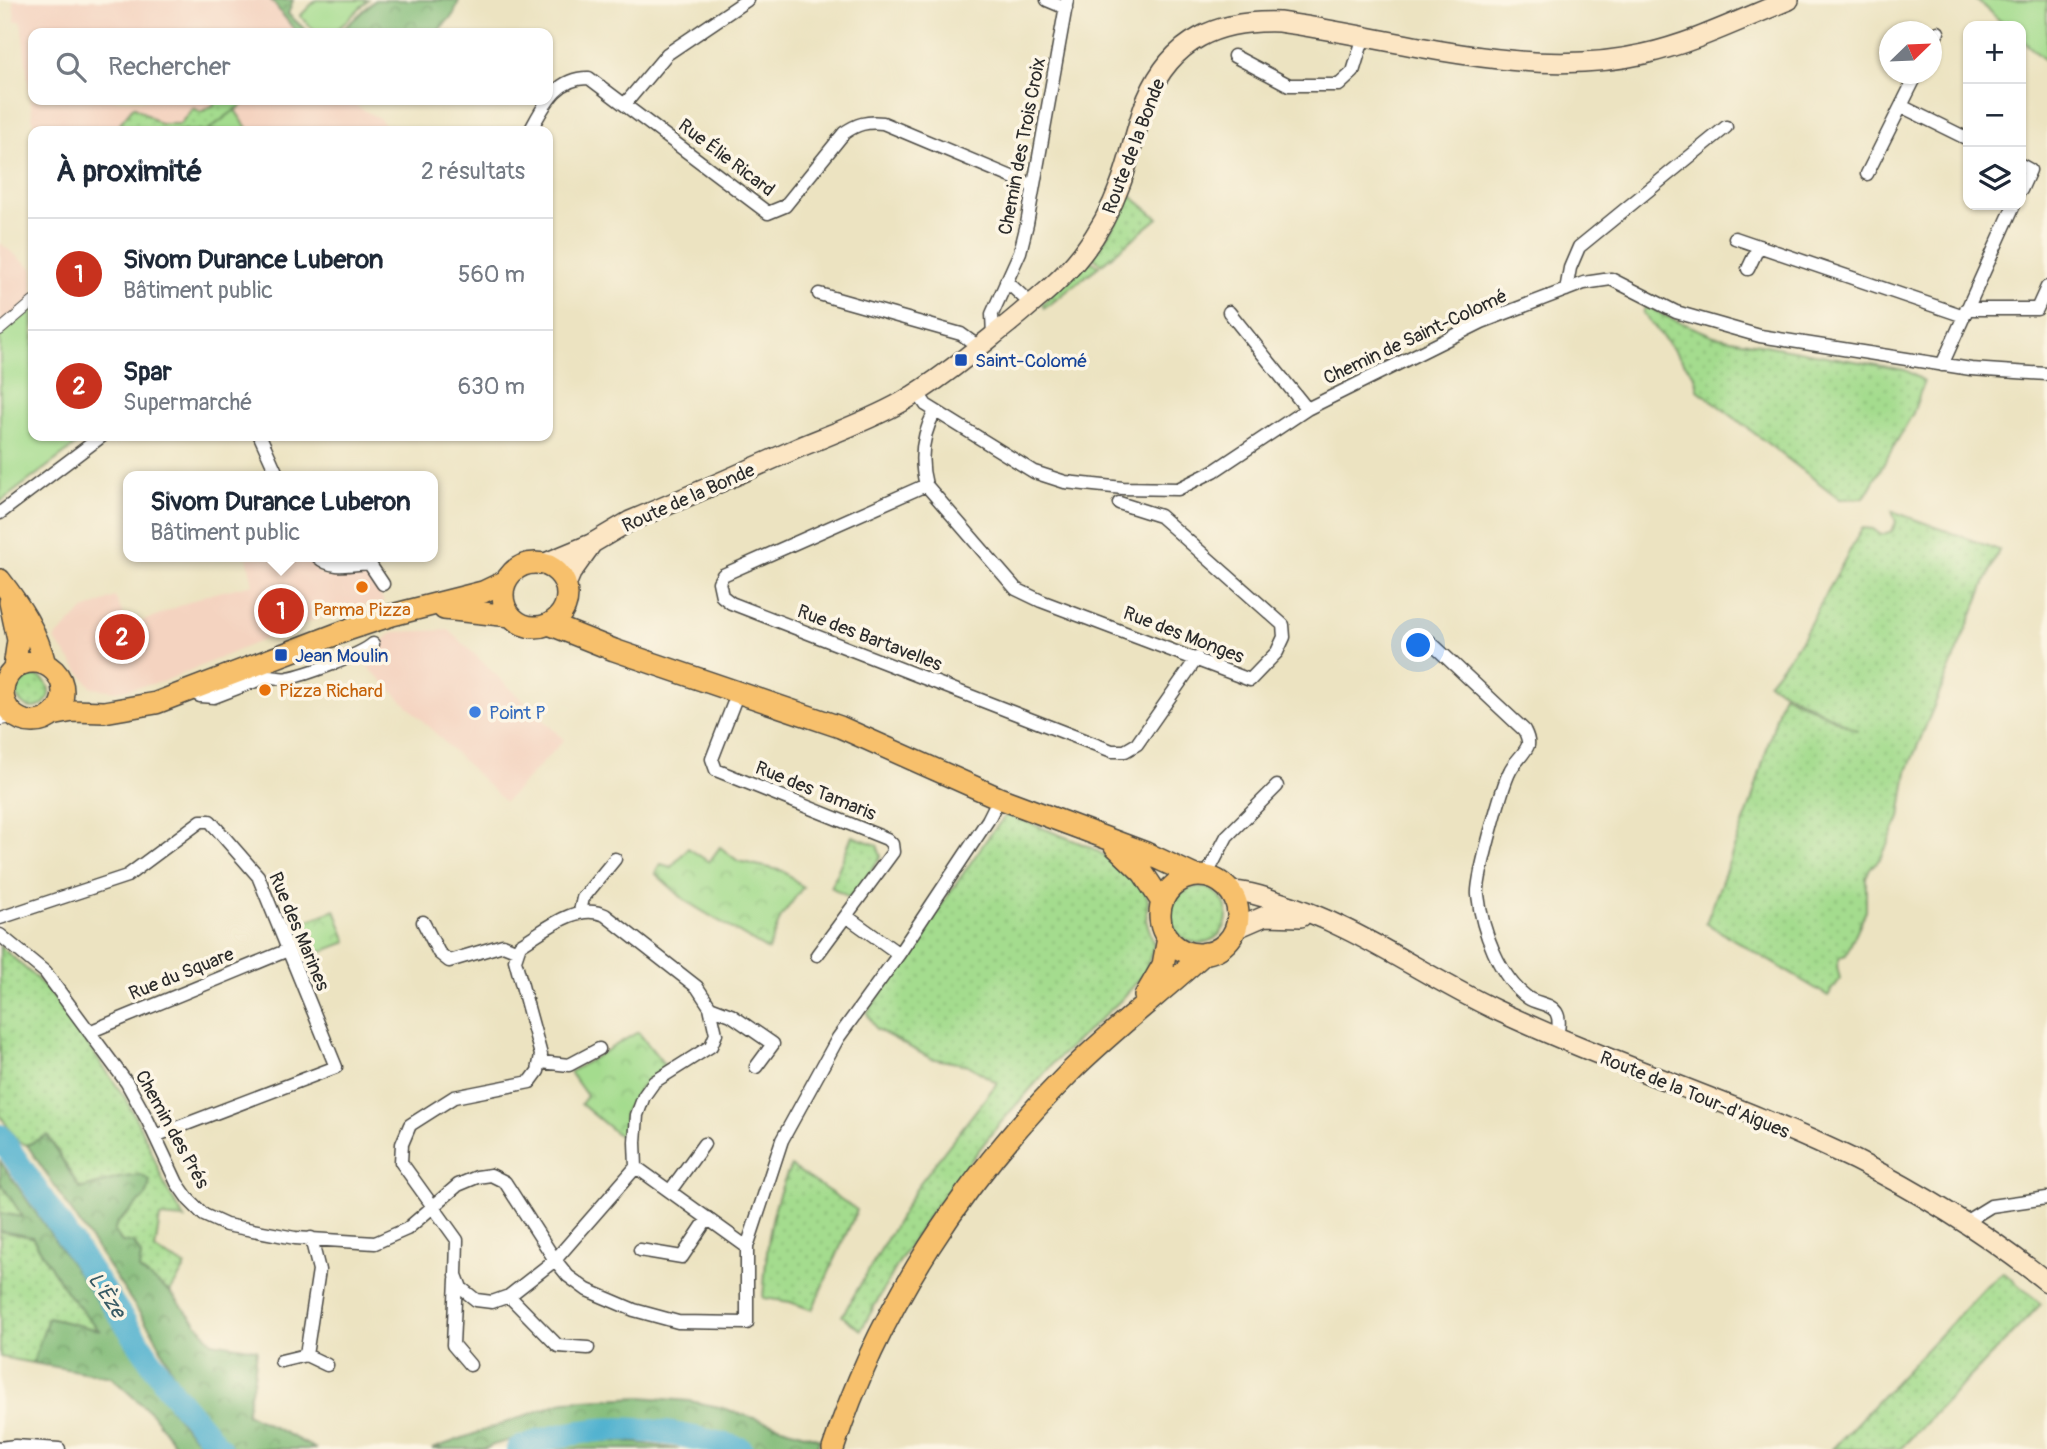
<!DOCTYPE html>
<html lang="fr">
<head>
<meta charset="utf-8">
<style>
  :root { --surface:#fff; --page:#f2f2f3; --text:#1f2937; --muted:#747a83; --line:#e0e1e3; --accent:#c8321e }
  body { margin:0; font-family:Pangolin,sans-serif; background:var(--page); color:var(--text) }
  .controls { position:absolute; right:21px; top:21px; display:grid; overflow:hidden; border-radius:14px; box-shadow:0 2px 5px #0004 }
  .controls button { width:63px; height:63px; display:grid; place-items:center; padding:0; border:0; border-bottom:2px solid var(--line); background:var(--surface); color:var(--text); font:35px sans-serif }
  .compass { position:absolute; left:1879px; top:21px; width:63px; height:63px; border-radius:50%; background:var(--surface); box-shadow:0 2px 5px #0004; rotate:67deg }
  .you { position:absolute; left:1419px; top:646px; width:24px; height:24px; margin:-18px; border:5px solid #fff; border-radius:50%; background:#1a73e8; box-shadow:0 0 0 10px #1a73e833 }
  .badge { display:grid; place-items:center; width:46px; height:46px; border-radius:50%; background:var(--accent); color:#fff; font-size:23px; font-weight:700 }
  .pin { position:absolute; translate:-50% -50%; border:4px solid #fff; box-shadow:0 2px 7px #0006 }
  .popup { position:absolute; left:123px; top:471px; width:315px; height:91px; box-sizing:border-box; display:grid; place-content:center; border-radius:14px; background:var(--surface); filter:drop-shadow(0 2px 5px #0005); font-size:23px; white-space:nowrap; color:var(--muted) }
  .popup b { font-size:26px; color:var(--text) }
  .popup::after { content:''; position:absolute; left:50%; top:100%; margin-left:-14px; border:14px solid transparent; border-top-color:var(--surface) }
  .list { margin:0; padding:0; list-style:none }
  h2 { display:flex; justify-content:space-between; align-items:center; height:91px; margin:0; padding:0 28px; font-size:30px }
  h2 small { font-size:23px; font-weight:400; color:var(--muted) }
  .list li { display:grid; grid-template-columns:46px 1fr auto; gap:21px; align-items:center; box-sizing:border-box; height:112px; padding:0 28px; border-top:2px solid var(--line) }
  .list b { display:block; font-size:26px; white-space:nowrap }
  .list p { margin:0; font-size:23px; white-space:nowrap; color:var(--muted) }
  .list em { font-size:23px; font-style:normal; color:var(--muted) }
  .icon { flex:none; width:38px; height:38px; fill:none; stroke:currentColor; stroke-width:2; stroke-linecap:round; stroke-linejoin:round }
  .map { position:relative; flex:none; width:2047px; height:1449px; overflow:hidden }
  .search { position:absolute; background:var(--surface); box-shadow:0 2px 5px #0004; left:28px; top:28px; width:525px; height:77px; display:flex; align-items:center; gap:18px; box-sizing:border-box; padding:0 24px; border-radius:14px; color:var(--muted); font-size:26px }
  .panel { position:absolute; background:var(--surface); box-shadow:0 2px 5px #0004; left:28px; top:126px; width:525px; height:315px; border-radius:14px }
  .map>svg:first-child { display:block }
</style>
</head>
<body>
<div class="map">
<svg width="2047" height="1449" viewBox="0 0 2047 1449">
  <defs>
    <pattern id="grass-dots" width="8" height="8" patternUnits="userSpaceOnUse" patternTransform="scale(1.75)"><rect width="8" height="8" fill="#a4dc8e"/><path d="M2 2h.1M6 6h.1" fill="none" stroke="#8dbd7b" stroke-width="1.8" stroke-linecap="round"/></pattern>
    <pattern id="forest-crowns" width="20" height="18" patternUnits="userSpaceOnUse" patternTransform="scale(1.75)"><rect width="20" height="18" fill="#83bc79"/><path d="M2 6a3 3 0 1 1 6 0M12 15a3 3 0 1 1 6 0" fill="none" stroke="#6b9963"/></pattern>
    <pattern id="park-crowns" width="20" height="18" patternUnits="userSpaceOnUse" patternTransform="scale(1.75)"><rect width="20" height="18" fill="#a4dc8e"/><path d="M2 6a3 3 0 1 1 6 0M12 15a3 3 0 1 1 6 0" fill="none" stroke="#8dbd7b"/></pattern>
  </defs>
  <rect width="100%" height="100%" fill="#fcf5e5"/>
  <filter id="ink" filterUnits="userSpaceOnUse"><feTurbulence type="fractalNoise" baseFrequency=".0143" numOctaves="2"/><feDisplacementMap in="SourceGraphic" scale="14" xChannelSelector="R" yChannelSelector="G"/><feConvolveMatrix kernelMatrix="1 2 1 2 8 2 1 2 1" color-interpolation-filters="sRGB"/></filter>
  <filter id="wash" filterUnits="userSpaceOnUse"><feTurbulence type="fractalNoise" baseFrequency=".00686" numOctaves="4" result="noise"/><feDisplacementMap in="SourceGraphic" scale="28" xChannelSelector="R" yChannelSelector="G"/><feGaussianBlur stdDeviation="1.57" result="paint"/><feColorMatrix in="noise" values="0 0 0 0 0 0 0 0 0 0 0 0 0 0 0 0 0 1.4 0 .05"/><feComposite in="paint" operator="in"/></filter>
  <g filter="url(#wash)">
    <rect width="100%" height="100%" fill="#ece3c1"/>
    <path fill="#f4d3c0" d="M 13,0 L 271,0 L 297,33 L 33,33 L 33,100 L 346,100 L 380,119 L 388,128 L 385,131 L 249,131 L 235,111 L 207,131 L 34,131 L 21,21 L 15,21 Z
      M 0,243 L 33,269 L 33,298 L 0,327 Z
      M 247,557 L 311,557 L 318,571 L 326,577 L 365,567 L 384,602 L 360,606 L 301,624 L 162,682 L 117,691 L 92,688 L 54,639 L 84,610 L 115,597 L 129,627 L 206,595 L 253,584 Z
      M 449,630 L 564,740 L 505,802 L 361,660 L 393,632 Z"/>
    <path fill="url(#grass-dots)" stroke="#68845c" stroke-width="2" d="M 214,100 L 249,100 L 207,131 L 120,131 L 120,123 L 134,106 L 160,124 L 180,124 L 193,108 L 201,112 L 214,105 Z
      M 1126,192 L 1158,218 L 1102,264 L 1090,255 L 1099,249 L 1119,217 L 1117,208 Z
      M 1087,259 L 1099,266 L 1045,308 L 1042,304 Z
      M 1646,305 L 1663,315 L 1714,336 L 1905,370 L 1924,381 L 1913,413 L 1864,498 L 1840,499 L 1698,390 L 1695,376 L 1643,313 Z
      M 1892,511 L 1999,550 L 1907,771 L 1900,818 L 1881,858 L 1870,868 L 1866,877 L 1866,911 L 1846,955 L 1840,957 L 1837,966 L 1840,979 L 1828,996 L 1706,923 L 1750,806 L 1783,694 L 1858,731 L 1768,683 L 1800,642 L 1862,528 L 1873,529 L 1881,535 L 1892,531 L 1896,522 Z
      M17 692a16 16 0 1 1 32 0a16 16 0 1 1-32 0Z
      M 1007,814 L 1090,847 L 1117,863 L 1142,883 L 1148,900 L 1146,920 L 1154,944 L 1145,973 L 1121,1000 L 1054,1062 L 996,1128 L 931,1212 L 899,1262 L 861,1330 L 842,1316 L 919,1184 L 997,1083 L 968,1065 L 930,1058 L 876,1029 L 867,1013 L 989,836 Z
      M 852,836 L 877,845 L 881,856 L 852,899 L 831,887 Z
      M1171 915a28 28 0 1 1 56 0a28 28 0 1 1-56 0Z
      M 0,946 L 35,977 L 56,1000 L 126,1099 L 148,1143 L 166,1188 L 185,1219 L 160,1217 L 155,1250 L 186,1266 L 170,1292 L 139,1270 L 141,1255 L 134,1243 L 122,1242 L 114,1230 L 117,1223 L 128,1214 L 141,1175 L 119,1178 L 80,1189 L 48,1135 L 27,1145 L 18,1142 L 0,1115 Z
      M 791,1166 L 857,1210 L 812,1310 L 790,1302 L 763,1298 C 767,1249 768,1211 791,1166 Z
      M 0,1182 L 24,1218 L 0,1213 Z
      M 0,1231 L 32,1237 L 67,1293 L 100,1331 L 48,1318 L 33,1363 L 0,1357 Z
      M 2003,1272 L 2041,1304 L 1900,1449 L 1832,1449 L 1987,1285 Z"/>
    <path fill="url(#forest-crowns)" stroke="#577452" stroke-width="2" d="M 271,0 L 293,0 L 288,14 L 309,33 L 297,33 Z
      M 375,0 L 459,0 L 454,14 L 436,33 L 339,33 Z
      M 47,1135 L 80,1189 L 119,1178 L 141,1175 L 150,1181 L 146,1196 L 117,1223 L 114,1231 L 122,1242 L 133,1242 L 141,1255 L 139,1270 L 170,1292 L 212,1342 L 257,1349 L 254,1377 L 246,1413 L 316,1449 L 234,1449 L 214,1433 L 175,1378 L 155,1336 L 27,1145 Z
      M 0,1161 L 183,1425 L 205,1449 L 178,1449 L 152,1414 L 111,1377 L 33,1363 L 48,1318 L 99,1330 L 67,1293 L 32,1237 L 0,1231 L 0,1213 L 23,1217 L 0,1182 Z
      M 641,1397 L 690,1401 L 719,1407 L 820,1439 L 817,1449 L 761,1449 L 666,1426 L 615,1420 L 558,1427 L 493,1445 L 485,1449 L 432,1449 L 566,1401 Z
      M 624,1441 L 679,1449 L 529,1449 C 559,1439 593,1441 624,1441 Z"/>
    <path fill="url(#park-crowns)" stroke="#68845c" stroke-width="2" d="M 720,847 L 738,861 L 783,871 L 803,887 L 781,917 L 768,950 L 687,902 L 655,873 L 661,864 L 671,867 L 688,848 L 709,862 Z
      M 335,910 L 347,942 L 303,959 L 291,927 Z
      M 638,1032 L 667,1068 L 642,1086 L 624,1114 L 628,1143 L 581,1104 L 587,1096 L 570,1072 Z"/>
    <path fill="#a4dc8e" stroke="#68845c" stroke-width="2" d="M 316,0 L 368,0 L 334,33 L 317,33 L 300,16 Z
      M 1976,0 L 2047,0 L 2047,62 L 2021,39 L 2021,26 L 2006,26 Z
      M 235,110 L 249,131 L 207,131 Z
      M 33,305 L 33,436 L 88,436 L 0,502 L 0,335 Z"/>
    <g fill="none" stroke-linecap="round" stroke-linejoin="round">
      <path stroke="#50b1cf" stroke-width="24" d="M 0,1136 L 171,1391 L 220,1449
        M 518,1449 C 595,1418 663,1428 741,1449"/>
    </g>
  </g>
  <g filter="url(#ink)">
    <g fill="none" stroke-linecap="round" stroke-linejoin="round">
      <defs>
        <path id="pedestrian" d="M 0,330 L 33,302"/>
        <path id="minor" d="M 1047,0 L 1066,8
          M 1932,44 L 1938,32
          M 1234,56 L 1289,85 L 1339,85 L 1353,72 L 1364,36
          M 625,104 L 667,54 L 747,0
          M 1901,106 L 1968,139
          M 530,131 C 544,106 556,77 589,78 L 768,213 L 785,206 L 844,133 C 857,124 867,121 883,123 L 1033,186
          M 2021,165 L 2030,170 L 2021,190
          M 1867,174 L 1917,74
          M 1735,238 L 1964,316
          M 1748,269 L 1759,246
          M 1006,281 L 1031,304
          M 1566,290 L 1570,268 L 1579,247 L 1726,127
          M 819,294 L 961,334 L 979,347
          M 1966,309 L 2037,309 L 2047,287
          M 1229,312 L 1307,409
          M 993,336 L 992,314 L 1020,252 L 1027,224 L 1067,0
          M 1942,365 L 2014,205
          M 917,392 L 926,405 L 1034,472 L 1065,482 L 1123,488 L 1178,489 L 1214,471 L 1307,409 L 1482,322 L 1584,283 L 1611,279 L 1676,312 L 1760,336 L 1971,369 L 2047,374
          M 935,411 C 922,435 919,459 926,485 L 1016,589 L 1041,601 L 1250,680 L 1277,652 L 1284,637 L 1283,625 L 1160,516 L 1119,503
          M 260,436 L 278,476
          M 926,485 L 723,575 L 719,582 L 722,596 L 731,603 L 1112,751 L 1125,751 L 1137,744 L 1197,658
          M 0,513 L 102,436
          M 318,557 C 332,570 351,564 369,563 L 383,584
          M 1429,641 L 1524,730 C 1526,734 1529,739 1528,745 C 1525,754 1514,762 1510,771 C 1502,786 1476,880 1478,895 C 1482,930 1499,977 1528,998 C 1537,1004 1550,1003 1556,1012 C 1561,1020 1558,1029 1557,1038
          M 190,691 L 200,696 L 214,697 L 266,677 C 274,676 280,680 288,678 C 305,675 361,655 373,644
          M 738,692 L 712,759 L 716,770 L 887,839 L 892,844 L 893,852 L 817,955
          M 1206,876 L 1227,836 L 1277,786
          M 580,911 L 583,898 L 615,859
          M 846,916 L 899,954
          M 0,918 L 127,876 L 201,821 L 210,821 L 258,876 L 336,1067 L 155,1136
          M 423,922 L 439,953 L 449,961 L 503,945 L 518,951
          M 0,935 L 45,972 L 127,1083 L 148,1121 L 177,1183 L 189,1200 L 204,1215 L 226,1225 L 295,1238 L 375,1243 L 407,1229 L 458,1185 L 477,1177 L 491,1175 L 505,1182 L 555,1260 L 568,1276 L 587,1290 L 634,1310 L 678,1322 L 747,1323 L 747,1247 L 782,1140 L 838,1038 L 899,954 L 988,820 L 999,798
          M 710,1007 L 731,1015 L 773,1044 L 756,1067
          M 89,1032 L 288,950
          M 541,1062 L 569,1065 L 599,1049
          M 636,1167 L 555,1260 L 509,1296 L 492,1302 L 476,1300 L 461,1288 L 456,1275 L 457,1240 L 401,1162 L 402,1144 L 410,1125 L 454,1097 L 530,1082 L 538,1071 L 541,1055 L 515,960 L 520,945 C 544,931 576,902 605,915 L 697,987 L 710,1007 L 716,1034 L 711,1046 L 654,1082 L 644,1096 L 637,1115 L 635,1142 L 636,1167 L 747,1247
          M 670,1191 L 704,1144
          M 1965,1222 L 1991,1206 L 2047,1198
          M 640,1250 L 682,1257 L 708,1218
          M 456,1279 L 453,1345 L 470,1365
          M 509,1296 L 558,1346 L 588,1348
          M 306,1355 L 319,1270 L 311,1238
          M 281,1361 L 306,1355 L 327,1365
          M 0,1448 L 15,1446 L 59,1449"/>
        <path id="tertiary" d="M 0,689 L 3,688
          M 0,717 L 14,715"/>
        <path id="secondary" d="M 543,564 L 591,544 L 630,521 C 687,497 744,472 800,447 C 834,433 870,420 902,402 C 940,380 975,350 1009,323 C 1035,301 1061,281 1082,254 C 1098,233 1111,210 1120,185 C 1131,157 1136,126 1147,99 C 1172,39 1218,20 1279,22 C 1396,38 1527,81 1644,54 C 1694,43 1741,19 1789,0
          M 566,585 L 571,573 L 591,545
          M 1230,891 C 1246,891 1260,896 1276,901 C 1354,924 1420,974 1494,1009 C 1612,1065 1738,1103 1855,1160 C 1923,1194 1988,1235 2047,1282
          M 1235,929 L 1265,916 L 1301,917"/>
        <path id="primary" d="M503 595a32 32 0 1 1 64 0a32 32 0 1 1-64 0Z
          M 0,580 C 20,606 37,632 45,664
          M 10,602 L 18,640 L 14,668
          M 444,609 L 511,616
          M 549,624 L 614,650 L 840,727 L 999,798 L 1146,853 L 1195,876
          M3 692a30 30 0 1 1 60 0a30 30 0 1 1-60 0Z
          M 52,715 L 73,711 L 104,712 L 156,703 L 350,629 L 392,615 L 483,592 L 506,581
          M 1115,846 L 1143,873 L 1162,902
          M1160 915a39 39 0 1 1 78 0a39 39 0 1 1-78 0Z
          M 1145,996 L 1163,965 L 1168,938
          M 833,1449 C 879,1307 964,1179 1069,1073 C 1112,1030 1160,994 1205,953"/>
      </defs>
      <use href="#pedestrian" stroke="#484742" stroke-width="12"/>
      <use href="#minor" stroke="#484742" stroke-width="15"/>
      <use href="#tertiary" stroke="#484742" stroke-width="18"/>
      <use href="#secondary" stroke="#484742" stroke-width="22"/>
      <use href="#primary" stroke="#484742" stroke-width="24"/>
      <use href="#pedestrian" stroke="#fff" stroke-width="10"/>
      <use href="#minor" stroke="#fff" stroke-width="12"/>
      <use href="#tertiary" stroke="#fff" stroke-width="16"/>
      <use href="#secondary" stroke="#fce6c4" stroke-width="19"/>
      <use href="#primary" stroke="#f7c06c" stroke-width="21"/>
    </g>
  </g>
  <g fill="#1a4fb4" stroke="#fcf5e5" stroke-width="2.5">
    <rect x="954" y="353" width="14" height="14" rx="3.5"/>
    <rect x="274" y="648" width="14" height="14" rx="3.5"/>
  </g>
  <g fill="#e8710a" stroke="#fcf5e5" stroke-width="2.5">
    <circle cx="362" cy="587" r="7"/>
    <circle cx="265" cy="690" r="7"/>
  </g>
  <circle fill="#3f7fe0" stroke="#fcf5e5" stroke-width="2.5" cx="475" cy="712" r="7"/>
  <g text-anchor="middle" stroke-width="7" stroke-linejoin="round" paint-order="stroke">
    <g font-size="19" fill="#2b2b2b" stroke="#fcf5e5">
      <text transform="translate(1021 146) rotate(-79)" y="7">Chemin des Trois Croix</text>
      <text transform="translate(1133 146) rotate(-69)" y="7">Route de la Bonde</text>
      <text transform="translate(727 157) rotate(37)" y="7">Rue Élie Ricard</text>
      <text transform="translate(1415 336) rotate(-25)" y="7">Chemin de Saint-Colomé</text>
      <text transform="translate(688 497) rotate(-24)" y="7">Route de la Bonde</text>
      <text transform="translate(1184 634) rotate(21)" y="7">Rue des Monges</text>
      <text transform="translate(870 637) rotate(21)" y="7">Rue des Bartavelles</text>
      <text transform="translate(816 790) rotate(22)" y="7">Rue des Tamaris</text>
      <text transform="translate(300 931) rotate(67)" y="7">Rue des Marines</text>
      <text transform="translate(181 973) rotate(-22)" y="7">Rue du Square</text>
      <text transform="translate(1695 1094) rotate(22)" y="7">Route de la Tour-d'Aigues</text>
      <text transform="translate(173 1129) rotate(61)" y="7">Chemin des Prés</text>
    </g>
    <g font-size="19" fill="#164399" stroke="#fcf5e5" text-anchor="start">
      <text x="975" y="367">Saint-Colomé</text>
      <text x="295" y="662">Jean Moulin</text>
    </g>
    <g font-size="19" fill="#c56008" stroke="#fcf5e5">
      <text x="362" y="616">Parma Pizza</text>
      <text x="279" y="697" text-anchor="start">Pizza Richard</text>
    </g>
    <g font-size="19" fill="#366cbe" stroke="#fcf5e5" text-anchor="start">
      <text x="489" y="719">Point P</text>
    </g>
    <g font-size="21" font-style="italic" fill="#385a64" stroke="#fcf5e5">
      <text transform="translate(107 1295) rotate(56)" y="7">L'Èze</text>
    </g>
  </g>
</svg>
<div class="controls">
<button>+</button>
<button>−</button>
<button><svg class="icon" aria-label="layers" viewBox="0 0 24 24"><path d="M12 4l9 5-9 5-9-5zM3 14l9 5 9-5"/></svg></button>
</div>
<svg class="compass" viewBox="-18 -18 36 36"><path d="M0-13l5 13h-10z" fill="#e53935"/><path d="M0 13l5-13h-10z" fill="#747a83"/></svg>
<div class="you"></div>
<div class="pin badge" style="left:281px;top:611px">1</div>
<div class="popup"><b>Sivom Durance Luberon</b>Bâtiment public</div>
<div class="pin badge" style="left:122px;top:637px">2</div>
<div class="search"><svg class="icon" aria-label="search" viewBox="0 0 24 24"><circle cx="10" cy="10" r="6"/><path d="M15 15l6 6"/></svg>Rechercher</div>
<section class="panel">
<h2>À proximité<small>2 résultats</small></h2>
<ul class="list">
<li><span class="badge">1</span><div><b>Sivom Durance Luberon</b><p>Bâtiment public</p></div><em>560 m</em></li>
<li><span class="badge">2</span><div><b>Spar</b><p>Supermarché</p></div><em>630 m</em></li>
</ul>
</section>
</div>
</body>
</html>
